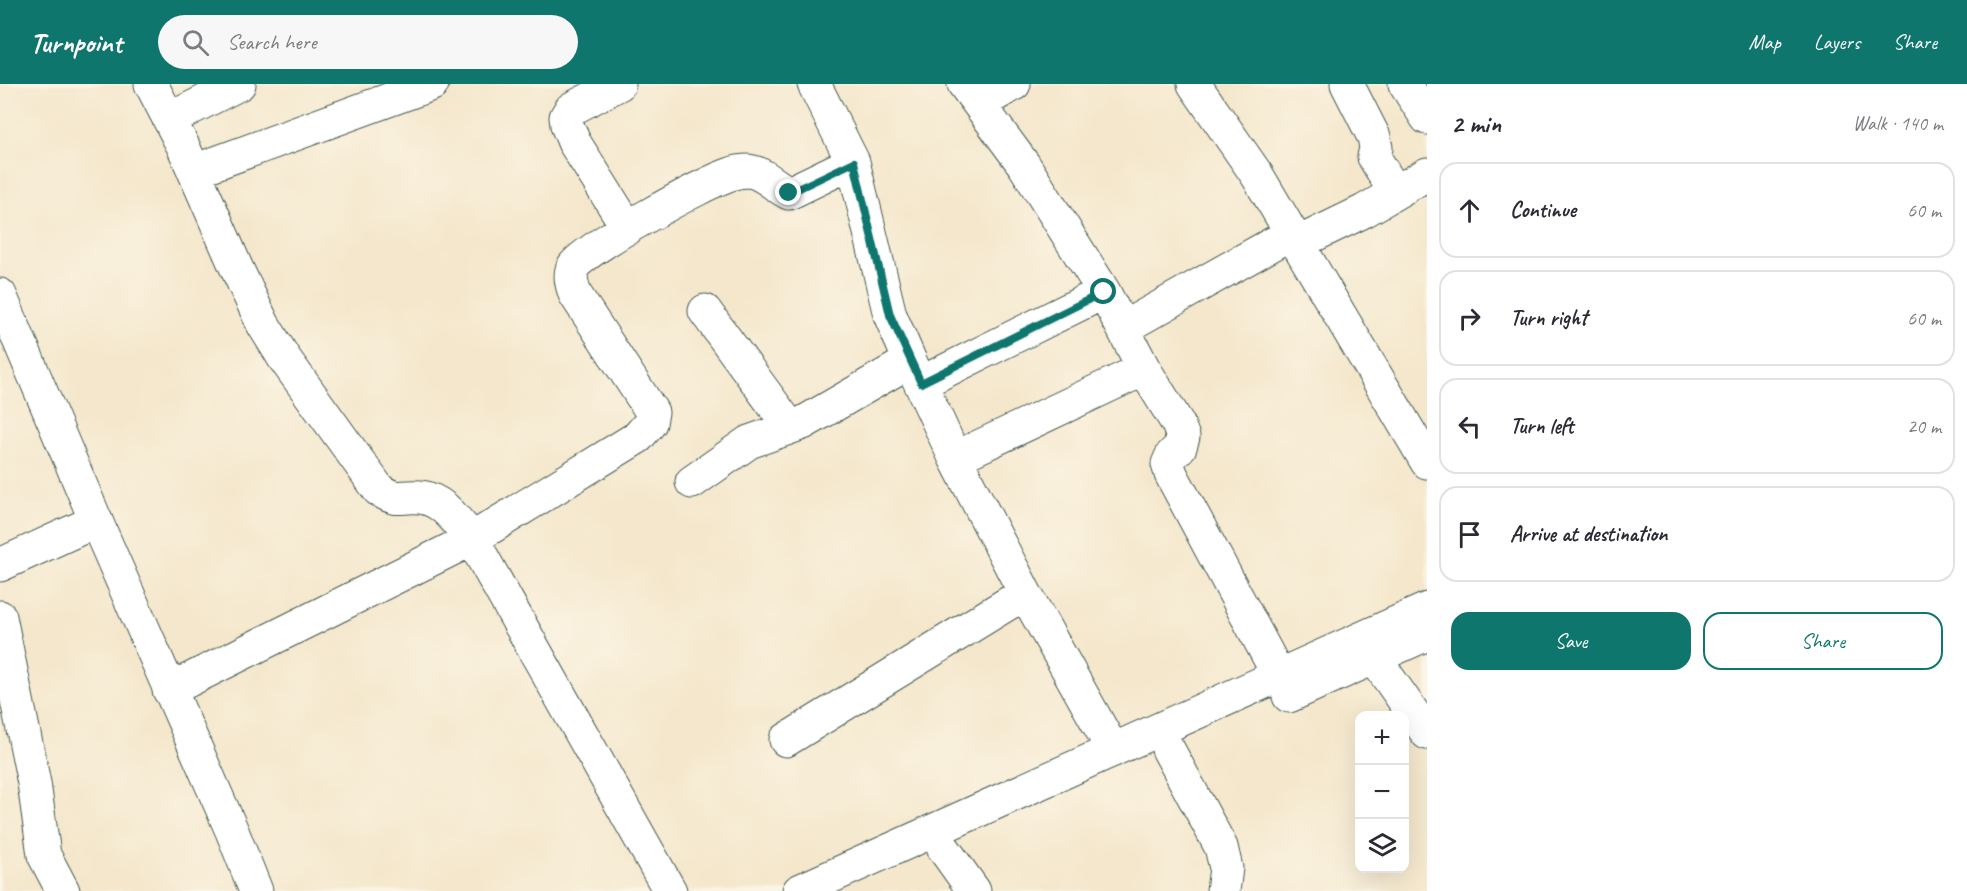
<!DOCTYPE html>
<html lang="en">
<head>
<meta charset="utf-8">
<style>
  :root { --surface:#fff; --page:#f7f7f7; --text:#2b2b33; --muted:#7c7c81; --line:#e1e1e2; --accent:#0f766e }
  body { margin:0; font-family:Caveat,sans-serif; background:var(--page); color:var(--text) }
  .controls { position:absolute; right:18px; bottom:18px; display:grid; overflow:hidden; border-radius:12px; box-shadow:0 6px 24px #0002 }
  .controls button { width:54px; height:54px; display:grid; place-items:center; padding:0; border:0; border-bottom:2px solid var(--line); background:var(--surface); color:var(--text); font:30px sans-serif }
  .stop { position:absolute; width:18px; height:18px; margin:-14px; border:4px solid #0f766e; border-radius:50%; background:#fff }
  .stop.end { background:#0f766e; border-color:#fff; box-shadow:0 2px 6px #0008 }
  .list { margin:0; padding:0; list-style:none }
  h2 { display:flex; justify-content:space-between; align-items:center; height:78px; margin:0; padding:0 24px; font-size:26px }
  h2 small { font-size:20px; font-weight:400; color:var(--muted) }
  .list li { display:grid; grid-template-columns:39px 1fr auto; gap:18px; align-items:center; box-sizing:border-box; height:96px; margin:0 12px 12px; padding:0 12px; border:2px solid var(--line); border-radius:18px }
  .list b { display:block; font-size:22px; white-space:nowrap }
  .list em { font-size:20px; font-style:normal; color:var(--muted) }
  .actions { display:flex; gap:12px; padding:18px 24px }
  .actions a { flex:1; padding:14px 0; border:2px solid var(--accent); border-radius:18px; text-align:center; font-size:21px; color:var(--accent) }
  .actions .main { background:var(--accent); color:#fff }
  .icon { flex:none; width:33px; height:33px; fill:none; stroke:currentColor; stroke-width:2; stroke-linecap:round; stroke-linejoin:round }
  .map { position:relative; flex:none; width:1427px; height:807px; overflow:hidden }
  header { display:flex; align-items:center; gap:36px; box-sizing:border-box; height:84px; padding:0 30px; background:var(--accent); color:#fff }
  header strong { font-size:28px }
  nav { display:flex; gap:33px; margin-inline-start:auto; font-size:21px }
  .search { width:420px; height:54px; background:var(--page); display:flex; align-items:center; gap:15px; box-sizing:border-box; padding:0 21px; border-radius:33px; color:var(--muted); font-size:22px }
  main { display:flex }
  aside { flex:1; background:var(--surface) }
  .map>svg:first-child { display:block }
</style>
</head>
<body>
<header>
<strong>Turnpoint</strong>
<div class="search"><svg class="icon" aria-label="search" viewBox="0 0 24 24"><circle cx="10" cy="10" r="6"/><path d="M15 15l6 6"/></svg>Search here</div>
<nav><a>Map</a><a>Layers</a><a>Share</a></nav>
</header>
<main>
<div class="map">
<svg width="1427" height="807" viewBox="0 0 1427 807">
  <rect width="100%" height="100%" fill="#fcf5e5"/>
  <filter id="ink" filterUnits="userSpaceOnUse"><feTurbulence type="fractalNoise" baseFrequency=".0167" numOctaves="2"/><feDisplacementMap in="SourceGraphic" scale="12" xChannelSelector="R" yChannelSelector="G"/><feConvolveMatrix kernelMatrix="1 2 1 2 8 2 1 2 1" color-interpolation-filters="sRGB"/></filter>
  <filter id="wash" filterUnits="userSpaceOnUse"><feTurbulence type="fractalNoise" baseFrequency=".008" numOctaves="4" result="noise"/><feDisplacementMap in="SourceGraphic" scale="24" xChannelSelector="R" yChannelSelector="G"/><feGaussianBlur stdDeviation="1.35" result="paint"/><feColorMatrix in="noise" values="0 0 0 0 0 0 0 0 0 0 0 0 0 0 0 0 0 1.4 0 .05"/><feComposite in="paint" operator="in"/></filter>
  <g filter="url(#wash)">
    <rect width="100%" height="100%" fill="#f4e7cc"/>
  </g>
  <g filter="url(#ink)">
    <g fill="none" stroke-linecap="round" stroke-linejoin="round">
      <defs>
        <path id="minor" d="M 151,0 L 183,62 L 236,183 L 263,240 L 284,274 L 379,406 C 400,419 399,411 420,413 C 443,415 458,439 472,455 L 670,807
          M 619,0 L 571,25 L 566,33 L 567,41 L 574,58 L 628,144
          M 814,0 L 853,78 L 890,231 L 910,277 L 955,374 L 1025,509 L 1113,666
          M 964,0 L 1024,81 L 1104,208 L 1144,285 L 1178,340 L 1183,353 L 1180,363 L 1172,371 L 1168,380 L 1171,390 L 1279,592
          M 1194,0 L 1257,91 L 1427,378
          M 1347,0 L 1374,53 L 1376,64 L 1374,73 L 1395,108
          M 1405,0 L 1427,34
          M 979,20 L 1014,0
          M 170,35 L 239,0
          M 194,87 L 432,0
          M 1298,159 L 1364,127 L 1427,90
          M 705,227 L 790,343
          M 1123,244 L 1292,149
          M 921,299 L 1104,208
          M 955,374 L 1144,285
          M 692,398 L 749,358 L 803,339 L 910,277
          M 0,481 L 96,437
          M 0,533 L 34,699 L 44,771 L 63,807
          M 169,606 L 472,455 L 638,353 L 650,339 L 652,328 L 575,210 C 572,201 569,192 573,183 C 583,165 707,97 731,90 C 736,88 745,87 749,87 C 764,89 776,103 789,109 L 853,78
          M 786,656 L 1025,509
          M 1168,665 L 1221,763 L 1226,784 L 1223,807
          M 944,765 L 974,807"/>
        <path id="major" d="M 0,211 L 96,437 L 232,747 L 256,807
          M 1361,555 L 1427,649"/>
        <path id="highway" d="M 1289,612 L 1427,550
          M 799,807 L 1427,525"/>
      </defs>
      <use href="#minor" stroke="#3f564b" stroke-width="35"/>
      <use href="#major" stroke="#3f564b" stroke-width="35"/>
      <use href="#highway" stroke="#3f564b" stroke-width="35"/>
      <use href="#minor" stroke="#fff" stroke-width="33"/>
      <use href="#major" stroke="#fff" stroke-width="33"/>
      <use href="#highway" stroke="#fff" stroke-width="33"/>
    </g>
  </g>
  <g fill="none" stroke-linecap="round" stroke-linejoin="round" filter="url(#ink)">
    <path stroke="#0f766e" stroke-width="8" d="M 789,109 L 854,78 L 890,231 L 921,299 L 1104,208"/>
  </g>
</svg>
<div class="controls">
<button>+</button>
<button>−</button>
<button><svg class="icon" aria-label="layers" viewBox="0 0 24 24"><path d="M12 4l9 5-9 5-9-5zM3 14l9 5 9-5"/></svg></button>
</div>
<div class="stop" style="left:1104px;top:208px"></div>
<div class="stop end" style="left:789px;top:109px"></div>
</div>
<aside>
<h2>2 min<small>Walk · 140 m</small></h2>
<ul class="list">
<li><svg class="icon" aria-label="ahead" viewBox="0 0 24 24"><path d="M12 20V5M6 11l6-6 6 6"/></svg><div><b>Continue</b></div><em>60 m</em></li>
<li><svg class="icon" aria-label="right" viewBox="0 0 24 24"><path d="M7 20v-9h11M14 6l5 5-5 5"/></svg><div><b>Turn right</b></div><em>60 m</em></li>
<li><svg class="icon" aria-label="left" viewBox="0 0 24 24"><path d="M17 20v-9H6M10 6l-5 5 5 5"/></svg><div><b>Turn left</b></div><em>20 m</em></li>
<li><svg class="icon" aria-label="arrive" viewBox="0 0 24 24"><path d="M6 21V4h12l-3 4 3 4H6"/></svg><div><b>Arrive at destination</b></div></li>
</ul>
<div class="actions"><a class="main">Save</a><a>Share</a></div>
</aside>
</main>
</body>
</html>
